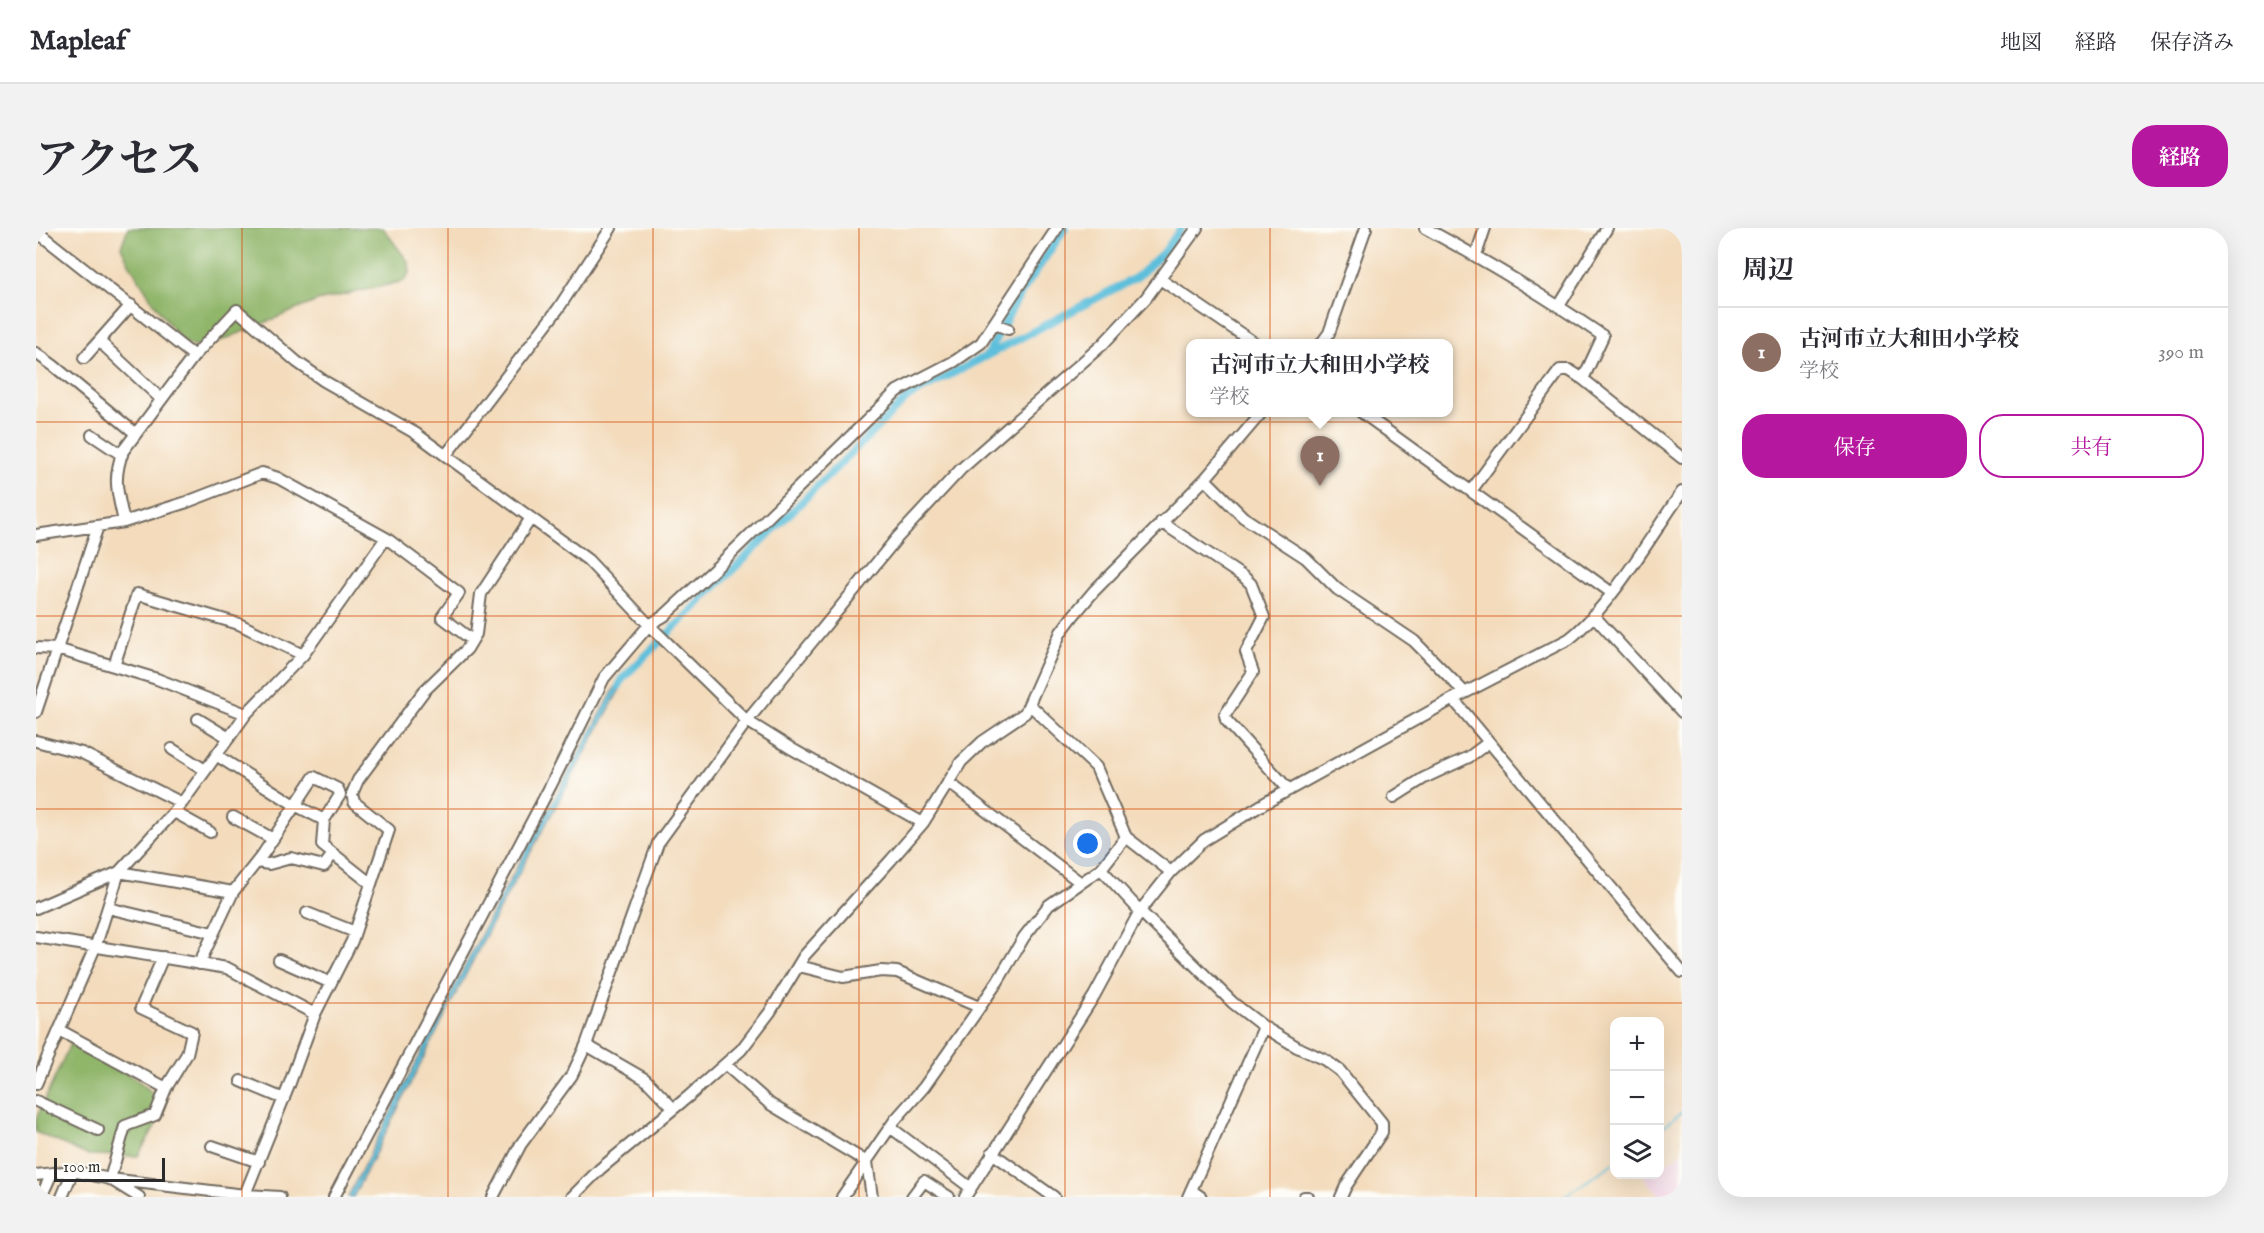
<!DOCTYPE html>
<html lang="ja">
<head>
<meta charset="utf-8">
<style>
  :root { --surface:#fff; --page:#f2f2f3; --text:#2b2b33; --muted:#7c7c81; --line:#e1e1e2; --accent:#b5179e }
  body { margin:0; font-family:"IM FELL English","Noto Serif JP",serif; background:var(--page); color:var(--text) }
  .controls { position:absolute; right:18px; bottom:18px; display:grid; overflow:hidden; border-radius:12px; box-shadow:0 6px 24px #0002 }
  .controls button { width:54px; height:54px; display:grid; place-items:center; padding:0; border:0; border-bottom:2px solid var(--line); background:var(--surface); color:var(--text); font:30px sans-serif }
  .scale { position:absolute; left:18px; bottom:15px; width:111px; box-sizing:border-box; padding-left:6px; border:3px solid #2b2b2b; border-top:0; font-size:16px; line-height:21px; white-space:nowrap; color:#2b2b2b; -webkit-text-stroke:4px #fdfcf7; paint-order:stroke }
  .you { position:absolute; left:1052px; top:616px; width:21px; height:21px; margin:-15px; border:4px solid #fff; border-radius:50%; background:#1a73e8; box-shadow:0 0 0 9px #1a73e833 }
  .badge { display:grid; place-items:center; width:39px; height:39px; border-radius:50%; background:var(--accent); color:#fff; font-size:20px; font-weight:700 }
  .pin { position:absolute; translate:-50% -50px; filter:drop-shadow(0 2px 3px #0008) }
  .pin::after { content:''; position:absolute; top:32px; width:21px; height:18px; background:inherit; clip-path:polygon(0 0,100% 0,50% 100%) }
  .popup { position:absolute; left:1150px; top:111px; width:267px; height:78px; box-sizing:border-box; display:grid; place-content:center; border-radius:12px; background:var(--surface); filter:drop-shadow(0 2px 4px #0005); font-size:20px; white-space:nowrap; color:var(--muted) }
  .popup b { font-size:22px; color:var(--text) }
  .popup::after { content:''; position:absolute; left:50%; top:100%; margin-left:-12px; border:12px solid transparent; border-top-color:var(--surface) }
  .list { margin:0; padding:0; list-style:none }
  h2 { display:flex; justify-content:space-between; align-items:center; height:78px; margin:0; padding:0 24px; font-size:26px }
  h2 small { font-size:20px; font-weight:400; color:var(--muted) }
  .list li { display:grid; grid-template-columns:39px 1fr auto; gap:18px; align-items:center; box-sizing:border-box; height:90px; padding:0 24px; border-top:2px solid var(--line) }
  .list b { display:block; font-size:22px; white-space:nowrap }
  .list p { margin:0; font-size:20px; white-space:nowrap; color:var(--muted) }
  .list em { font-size:20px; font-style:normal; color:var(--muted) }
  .actions { display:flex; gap:12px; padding:18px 24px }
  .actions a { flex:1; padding:14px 0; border:2px solid var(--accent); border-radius:24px; text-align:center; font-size:21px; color:var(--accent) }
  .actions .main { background:var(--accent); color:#fff }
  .icon { flex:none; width:33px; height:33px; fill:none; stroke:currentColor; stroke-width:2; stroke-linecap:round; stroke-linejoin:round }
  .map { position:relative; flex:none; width:1646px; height:969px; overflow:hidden; border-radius:24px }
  header { display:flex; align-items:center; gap:36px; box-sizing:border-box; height:84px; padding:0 30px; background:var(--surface); border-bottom:2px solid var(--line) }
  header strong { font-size:28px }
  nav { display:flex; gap:33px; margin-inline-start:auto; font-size:21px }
  .intro { display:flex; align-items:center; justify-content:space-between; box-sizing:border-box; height:144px; padding:0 36px }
  h1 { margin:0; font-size:42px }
  .button { padding:15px 27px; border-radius:24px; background:var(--accent); color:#fff; font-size:21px; font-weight:700 }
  main { display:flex; gap:36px; padding:0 36px }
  aside { flex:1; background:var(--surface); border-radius:24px; box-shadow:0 6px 24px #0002 }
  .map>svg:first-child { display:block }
</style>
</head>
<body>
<header>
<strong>Mapleaf</strong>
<nav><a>地図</a><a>経路</a><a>保存済み</a></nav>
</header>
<div class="intro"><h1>アクセス</h1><a class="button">経路</a></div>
<main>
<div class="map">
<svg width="1646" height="969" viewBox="0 0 1646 969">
  <rect width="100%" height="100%" fill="#fdfcf7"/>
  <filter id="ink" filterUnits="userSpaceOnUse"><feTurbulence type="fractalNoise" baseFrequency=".0167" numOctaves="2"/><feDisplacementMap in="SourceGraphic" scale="12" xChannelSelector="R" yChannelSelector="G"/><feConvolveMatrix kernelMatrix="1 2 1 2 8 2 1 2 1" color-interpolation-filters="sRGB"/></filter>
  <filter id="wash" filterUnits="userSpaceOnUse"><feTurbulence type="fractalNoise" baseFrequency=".008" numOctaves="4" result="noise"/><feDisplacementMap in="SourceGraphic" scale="24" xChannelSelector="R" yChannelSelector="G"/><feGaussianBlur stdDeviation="1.35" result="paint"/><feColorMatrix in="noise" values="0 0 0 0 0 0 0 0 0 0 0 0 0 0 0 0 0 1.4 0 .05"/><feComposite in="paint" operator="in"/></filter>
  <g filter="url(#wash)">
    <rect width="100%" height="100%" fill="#f3dbbc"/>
    <path fill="#f1d0e3" d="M 1646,925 L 1646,969 L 1625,969 L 1607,948 L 1624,946 L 1624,939 Z"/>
    <path fill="#90b66b" stroke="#5e704b" stroke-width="1.5" d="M 92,0 L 347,0 L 373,35 L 374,44 L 368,53 L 281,73 L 177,116 C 168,119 158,121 150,115 C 133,102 94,39 85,19 Z
      M 34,816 C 63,832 118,851 127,884 L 102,928 L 51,927 L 0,904 L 0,891 Z"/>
    <path fill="#5dbfdb" stroke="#447583" stroke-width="1.5" d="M 585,449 L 589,452 L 459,689 L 317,969 L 312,969 L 455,687 Z"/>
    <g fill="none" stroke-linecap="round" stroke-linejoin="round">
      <path stroke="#5dbfdb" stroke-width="2" d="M 1624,901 L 1646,884
        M 1527,969 L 1578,935"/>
      <path stroke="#5dbfdb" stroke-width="8" d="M 952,126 L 980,73 L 1029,0
        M 583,458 L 587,450 L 872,169 L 1101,49 L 1130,22 L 1145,0"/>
    </g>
  </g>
  <g filter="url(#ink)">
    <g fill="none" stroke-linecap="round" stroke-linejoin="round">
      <defs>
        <path id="minor" d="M 1389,0 C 1450,33 1510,69 1567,108 L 1547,151
          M 0,3 L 158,128
          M 1440,27 L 1449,0
          M 1124,51 L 1220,116
          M 1523,78 L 1571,0
          M 959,96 L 972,101
          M 63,113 L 125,171
          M 1285,116 L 1293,105 L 1330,0
          M 0,125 L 18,138 L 99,205
          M 48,130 L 95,77
          M 1325,184 L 1576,365
          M 56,207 L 86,227
          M 410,227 L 522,81 L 575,0
          M 1169,251 L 1207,289 L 1270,330 L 1301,361 L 1378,413 L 1429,465
          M 1435,263 L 1524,142 L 1533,142 L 1547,151 L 1646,230
          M 88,294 C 82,265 76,252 87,223 L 158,128 L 201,82 L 261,134 L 288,153 L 379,205 L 552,332 L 613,397 L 711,493 L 756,521 L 887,595
          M 1125,294 L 1209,350 L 1215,356 L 1228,389 L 1210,424 L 1217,444 L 1189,487 L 1190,492 L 1253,562
          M 0,307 L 88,294 L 151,274 L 226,245 L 242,250 L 350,310 L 423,365 L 406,389 L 436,412
          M 1557,387 L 1646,484
          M 0,420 L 21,421 L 121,451 L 210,486
          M 78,438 L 101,366 L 203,396 L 267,427
          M 1417,471 L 1646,744
          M 994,477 L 1060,539 L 1090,609 L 1135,644
          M 0,484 L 62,298
          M 162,491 L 193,510
          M 0,513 L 46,525 L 146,575
          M 136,521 L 169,542
          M 180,527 L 259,577 L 288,592
          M 912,554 L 1045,655
          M 1358,569 L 1388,550 L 1433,529 L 1453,514
          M 138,584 L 174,604
          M 197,589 L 237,611
          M 221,634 L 233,636 L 255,630 L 288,638 L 297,626
          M 1065,641 L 1104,683 L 1197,775 L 1228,799 L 1261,819 L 1289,832 L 1304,843 L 1346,895 L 1346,904 L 1310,958 L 1305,969
          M 83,644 L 197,664
          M 0,680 L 83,644 L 146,575 L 210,486 L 267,427 L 350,310
          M 72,680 L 177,705
          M 271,685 L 319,704
          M 0,709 L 191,740 L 279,786
          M 243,732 L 295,755
          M 163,736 L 197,664 L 227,626 L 278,549 L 302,561 L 304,567 L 288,592 L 286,617 L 334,655
          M 763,738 L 807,749 L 845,743 L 861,744 L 943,779
          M 23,802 L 130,860
          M 550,817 L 609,851 L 637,880
          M 690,837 L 734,876 L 831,934 L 836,969
          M 205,853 L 248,871
          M 0,856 L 60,717 L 83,644
          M 0,873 L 62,902
          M 854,899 L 935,960
          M 176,918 L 223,934
          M 956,925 L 1018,969
          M 0,947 L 37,943 L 74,951 L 209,967 L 244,969
          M 1155,962 L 1165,969
          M 5,969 L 16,945
          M 26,969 L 37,943
          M 103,969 L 74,951 L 89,898 L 119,887 L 130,860 L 151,826 L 156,804 L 105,780 L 127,729
          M 208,969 L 252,860 L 279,786 L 316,713 L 353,602 L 318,574 L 316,566 L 322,552 L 388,463 L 431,421 L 440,406 L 445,366 L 495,290
          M 298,969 L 515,557 L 568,450 L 613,397 L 628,388 L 682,338 L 861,163 L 919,133 L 945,115 L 1021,0
          M 457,969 L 485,916 L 536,847 L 550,817 L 622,615 L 711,493 L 861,310 L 925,241 L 1067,116 L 1110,70 L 1161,0
          M 536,969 L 564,941 L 653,868 L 705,822 L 734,784 L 768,728 L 855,632 L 887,595 L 925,534 L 946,514 L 989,485 L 1025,404 L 1037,388 L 1058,363 L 1169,251 L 1226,184
          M 806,969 L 859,892 L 888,859 L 962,753 L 988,709 L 1013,677 L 1065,641 L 1090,609
          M 876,969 L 888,953 L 913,969
          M 929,969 L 1058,768 L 1104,683 L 1135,644 L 1168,612 L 1229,575 L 1417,471 L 1533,411 C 1576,377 1614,309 1646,264
          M 1152,969 L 1228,799
          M 1268,969 L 1272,969"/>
      </defs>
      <use href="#minor" stroke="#71695e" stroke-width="14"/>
      <use href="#minor" stroke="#fff" stroke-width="10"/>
    </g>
  </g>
  <path fill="none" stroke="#d5540f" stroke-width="1.5" stroke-opacity="0.55" d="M 206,0 L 206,969M 412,0 L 412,969M 617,0 L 617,969M 823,0 L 823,969M 1029,0 L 1029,969M 1234,0 L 1234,969M 1440,0 L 1440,969M 0,194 L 1646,194M 0,388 L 1646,388M 0,581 L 1646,581M 0,775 L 1646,775"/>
</svg>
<div class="controls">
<button>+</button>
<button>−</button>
<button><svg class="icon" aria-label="layers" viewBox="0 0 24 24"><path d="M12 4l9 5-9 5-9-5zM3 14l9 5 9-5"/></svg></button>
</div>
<div class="scale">100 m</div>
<div class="you"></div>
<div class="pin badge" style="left:1284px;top:258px;background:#8d6e63">1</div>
<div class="popup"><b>古河市立大和田小学校</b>学校</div>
</div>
<aside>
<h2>周辺<small></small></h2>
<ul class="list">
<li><span class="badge" style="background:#8d6e63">1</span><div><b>古河市立大和田小学校</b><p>学校</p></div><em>390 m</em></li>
</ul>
<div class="actions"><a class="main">保存</a><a>共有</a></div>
</aside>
</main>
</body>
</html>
